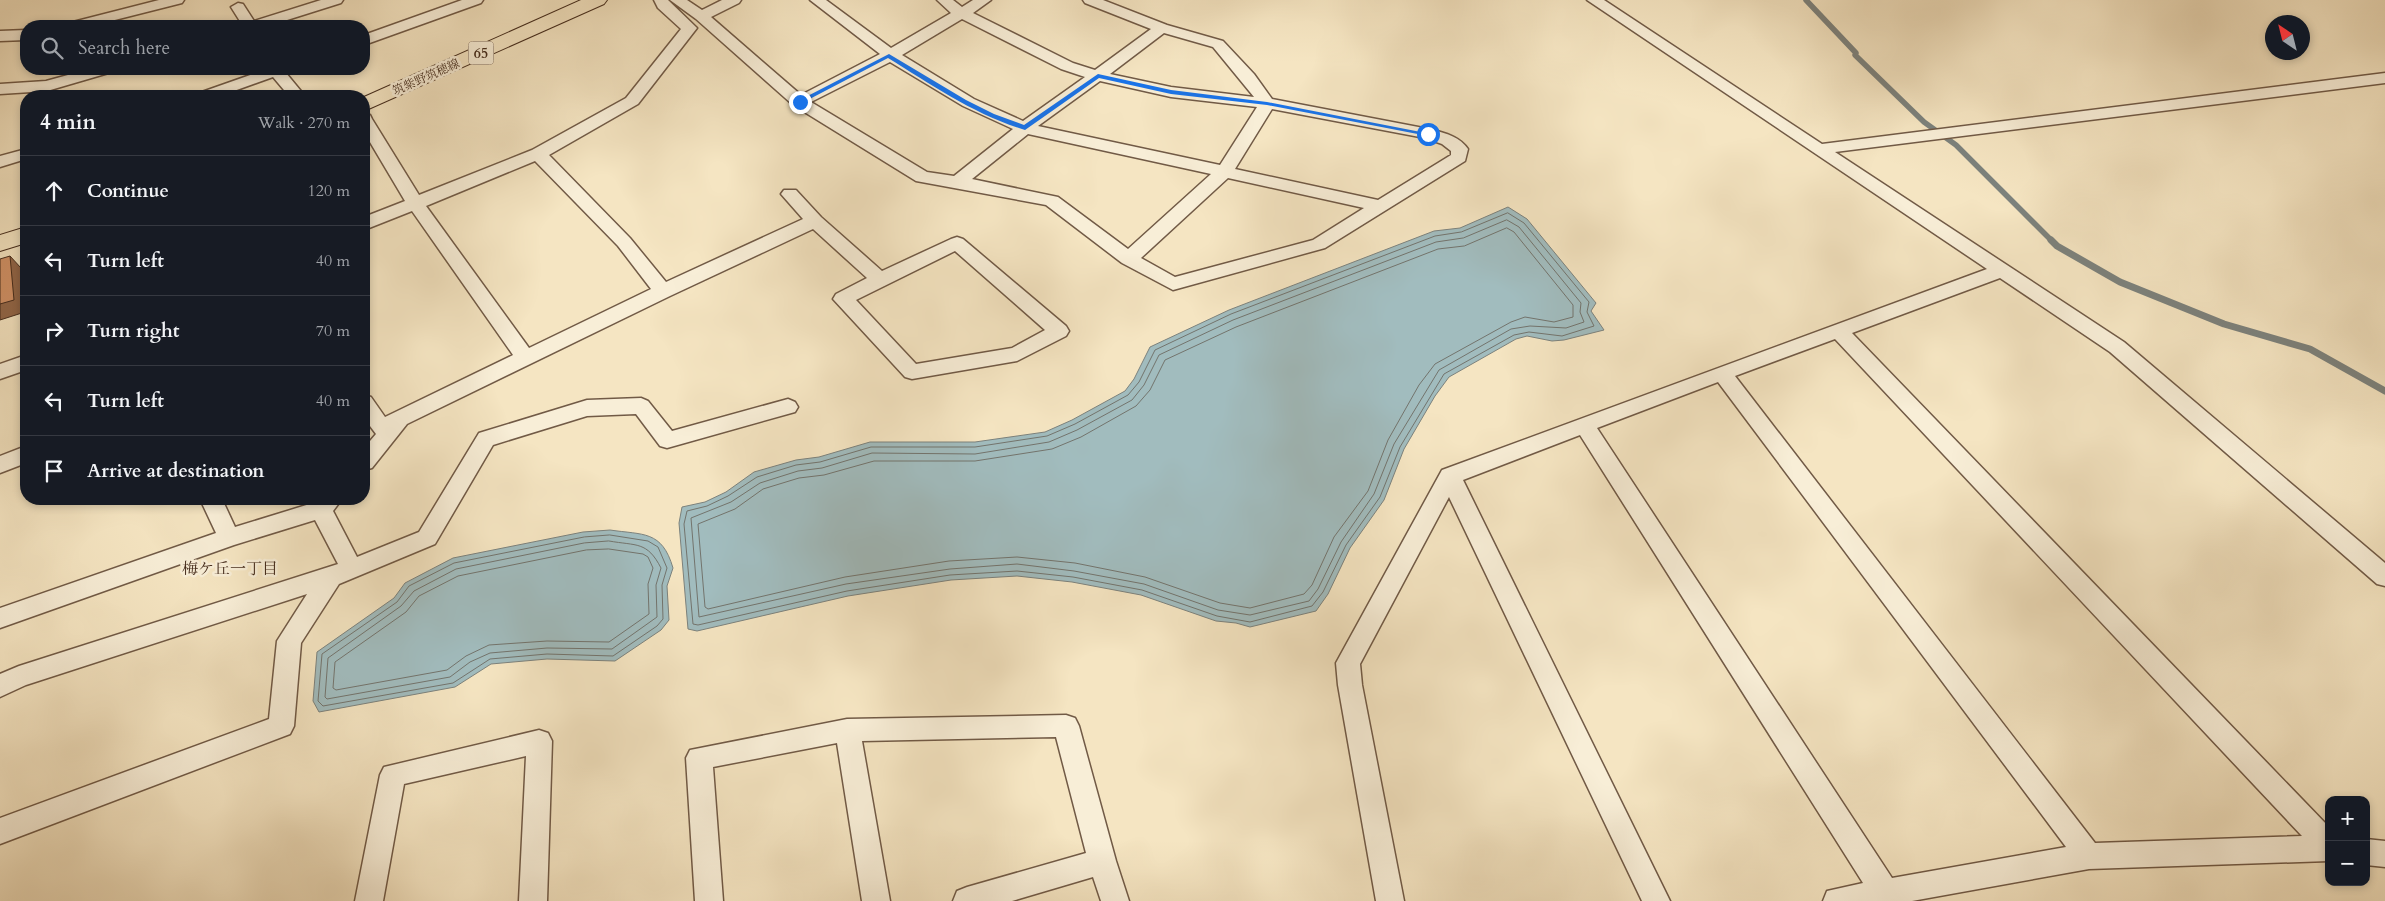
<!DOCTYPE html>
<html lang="en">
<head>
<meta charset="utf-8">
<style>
  :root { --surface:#171b24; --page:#20242c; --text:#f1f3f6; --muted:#9ea1a6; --line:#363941 }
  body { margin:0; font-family:Cardo,"Noto Serif JP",serif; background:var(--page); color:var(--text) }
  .controls { position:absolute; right:15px; bottom:15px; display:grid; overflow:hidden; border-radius:10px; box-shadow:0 2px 8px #0003 }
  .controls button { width:45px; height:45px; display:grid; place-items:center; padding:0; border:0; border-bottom:1px solid var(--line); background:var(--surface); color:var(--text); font:25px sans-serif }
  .compass { position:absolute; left:2265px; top:15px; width:45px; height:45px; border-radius:50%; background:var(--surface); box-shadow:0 2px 8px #0003; rotate:325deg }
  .stop { position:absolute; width:15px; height:15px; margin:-11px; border:4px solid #1a73e8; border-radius:50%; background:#fff }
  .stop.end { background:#1a73e8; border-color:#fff; box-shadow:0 1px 5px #0008 }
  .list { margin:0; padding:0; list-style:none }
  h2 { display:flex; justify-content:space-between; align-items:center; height:65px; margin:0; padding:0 20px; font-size:21px }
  h2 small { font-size:16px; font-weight:400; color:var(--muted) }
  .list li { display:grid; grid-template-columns:32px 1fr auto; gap:15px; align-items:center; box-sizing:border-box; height:70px; padding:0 20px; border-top:1px solid var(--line) }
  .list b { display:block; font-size:19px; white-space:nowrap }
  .list em { font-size:16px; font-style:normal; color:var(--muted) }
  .icon { flex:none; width:28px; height:28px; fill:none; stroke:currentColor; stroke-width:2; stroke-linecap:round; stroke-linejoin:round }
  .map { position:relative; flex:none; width:2385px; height:901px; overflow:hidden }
  .search { position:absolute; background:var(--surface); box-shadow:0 2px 8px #0003; left:20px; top:20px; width:350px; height:55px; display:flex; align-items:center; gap:12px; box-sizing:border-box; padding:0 18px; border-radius:20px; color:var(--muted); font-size:19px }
  .panel { position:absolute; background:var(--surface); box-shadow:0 2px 8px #0003; left:20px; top:90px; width:350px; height:415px; border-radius:20px }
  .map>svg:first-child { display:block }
</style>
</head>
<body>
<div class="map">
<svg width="2385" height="901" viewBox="0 0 2385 901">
  <rect width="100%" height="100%" fill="#f5e5c2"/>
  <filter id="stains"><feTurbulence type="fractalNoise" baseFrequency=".004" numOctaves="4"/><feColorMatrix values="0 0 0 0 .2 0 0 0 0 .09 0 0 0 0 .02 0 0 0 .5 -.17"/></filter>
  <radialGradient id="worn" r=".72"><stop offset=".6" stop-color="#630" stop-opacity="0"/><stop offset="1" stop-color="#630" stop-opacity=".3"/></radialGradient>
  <path fill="#a1bcbe" stroke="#7c827d" d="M 1508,207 L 1527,219 L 1596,303 L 1591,311 L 1604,330 L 1564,340 L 1552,341 L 1527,336 L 1516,339 L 1449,377 L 1435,396 L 1404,449 L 1384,500 L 1350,548 L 1328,594 L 1316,611 L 1250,627 L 1236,623 L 1216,621 L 1141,595 L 1072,582 L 1017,576 L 951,580 L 848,596 L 697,631 L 688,629 L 679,523 L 682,507 L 705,502 L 726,492 L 754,472 L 796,460 L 819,457 L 870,442 L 975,442 L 1045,432 L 1072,420 L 1125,391 L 1134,379 L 1150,347 L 1229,310 L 1434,231 L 1460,228 Z
    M 610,530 C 643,535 662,530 673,568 L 667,586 L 669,620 L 661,630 L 615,661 L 547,659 L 491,664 L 455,687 L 319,712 L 313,701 L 317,652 L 394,598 L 405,583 L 453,558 L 583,532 Z"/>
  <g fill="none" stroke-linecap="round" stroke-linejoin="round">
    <path stroke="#73746d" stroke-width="1" d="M 1508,213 L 1524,223 L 1589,302 L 1587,312 L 1594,326 L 1562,336 L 1529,332 L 1514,335 L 1444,374 L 1400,447 L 1380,497 L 1346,545 L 1323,592 L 1312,606 L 1250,622 L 1217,616 L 1142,590 L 1073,577 L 1017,571 L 950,575 L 847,591 L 698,625 L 693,624 L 684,524 L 687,511 L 707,506 L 728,496 L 757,477 L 796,465 L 820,462 L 871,447 L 975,447 L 1047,436 L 1075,424 L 1128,395 L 1139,382 L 1155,350 L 1231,314 L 1435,236 L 1461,232 Z
      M 1507,220 L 1519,227 L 1581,303 L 1580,312 L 1584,322 L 1566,328 L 1530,326 L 1511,329 L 1439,370 L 1394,444 L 1374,494 L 1341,542 L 1318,589 L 1309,601 L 1250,615 L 1218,610 L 1144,584 L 1074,571 L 1017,564 L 950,569 L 846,584 L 699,617 L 691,518 L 731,502 L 760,483 L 798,471 L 822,468 L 872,453 L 975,454 L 1049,442 L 1077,430 L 1132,400 L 1144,385 L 1159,355 L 1233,320 L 1436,242 L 1463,238 Z
      M 1507,228 L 1514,232 L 1573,305 L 1573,317 L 1554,322 L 1525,317 L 1511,322 L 1435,364 L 1419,385 L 1388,440 L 1368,491 L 1334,537 L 1312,585 L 1304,594 L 1250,608 L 1220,603 L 1145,577 L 1075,563 L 1017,557 L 949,561 L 845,577 L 708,609 L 705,607 L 698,524 L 735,509 L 763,489 L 799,478 L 824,475 L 874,461 L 975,461 L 1052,449 L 1081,437 L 1136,406 L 1150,390 L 1165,360 L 1236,327 L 1438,249 L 1464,246 Z
      M 610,535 L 648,541 L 658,547 L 667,568 L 662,585 L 663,619 L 657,626 L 613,656 L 547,654 L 490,659 L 453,683 L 323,706 L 318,701 L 322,654 L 397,602 L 409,586 L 454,563 L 584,537 Z
      M 609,541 C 637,546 647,541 661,568 L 656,585 L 657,617 L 612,649 L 547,648 L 490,653 L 470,662 L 450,677 L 327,699 L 325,697 L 328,658 L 401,606 L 414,591 L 456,569 L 584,543 Z
      M 609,549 L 643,554 L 648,557 L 653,568 L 648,584 L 649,614 L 609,642 L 547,641 L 489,645 L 466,656 L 447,670 L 336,690 L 333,688 L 335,662 L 406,612 L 419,596 L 458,576 L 586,550 Z"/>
    <path stroke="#7c827d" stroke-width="5.5" d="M 1806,0 L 1856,53 L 1855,55 L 1924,122 L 1956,145 L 2052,241"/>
    <path stroke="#7c827d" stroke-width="7" d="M 2051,240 L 2057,246 L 2120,282 L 2224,324 L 2310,349 L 2385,391"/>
    <defs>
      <path id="street" d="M 159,0 L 184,0 L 182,3 L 91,26 L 66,26 L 69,23 Z
        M 321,0 L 343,0 L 341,3 L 268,26 L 243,26 L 231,7 L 238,3 L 243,4 L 254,21 Z
        M 462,0 L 483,0 L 481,3 L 364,45 L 364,35 Z
        M 654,0 L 668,0 L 697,28 L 638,104 L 549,155 L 630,238 L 666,282 L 803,219 L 781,194 L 784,190 L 796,190 L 821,217 L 882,271 L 951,239 L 957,237 L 963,239 L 1066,326 L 1069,331 L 1066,336 L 1017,361 L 912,379 L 905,377 L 833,299 L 836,294 L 867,278 L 813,229 L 670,296 L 407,424 L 372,468 L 364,470 L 364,448 L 376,434 L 364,418 L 364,395 L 371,397 L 385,417 L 513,355 L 412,211 L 364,230 L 364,217 L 405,201 L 364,132 L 364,114 L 370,115 L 372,119 L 419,195 L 532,150 L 626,98 L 681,29 L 658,8 ZM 535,161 L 618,246 L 651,289 L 529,348 L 426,206 ZM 955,251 L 1045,330 L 1012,348 L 916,364 L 856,300 Z
        M 670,0 L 687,0 L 702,10 L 722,0 L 741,0 L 739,3 L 711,17 L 801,95 L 880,54 L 810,0 L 826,0 L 891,48 L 951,13 L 937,0 L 953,0 L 962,7 L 973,0 L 991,0 L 973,13 L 1073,63 L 1095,70 L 1151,29 L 1085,3 L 1083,0 L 1103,0 L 1167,25 L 1223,41 L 1254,74 L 1272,99 L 1434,130 C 1447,134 1460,137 1468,149 L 1465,161 L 1325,248 L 1173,290 L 1122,263 L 1046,205 L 916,181 L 793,105 L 696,19 ZM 962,19 L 1061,69 L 1085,77 L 1023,121 L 974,99 L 902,55 ZM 1164,33 L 1213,47 L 1254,97 L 1171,87 L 1110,74 ZM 890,62 L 963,106 L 1013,129 L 954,176 L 927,172 L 811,102 ZM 1100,81 L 1171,97 L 1257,107 L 1220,165 L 1038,126 ZM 1272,109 L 1425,138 L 1442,144 L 1451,151 L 1451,155 L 1378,200 L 1235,169 ZM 1028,134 L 1211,174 L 1128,249 L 1058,197 L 972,179 ZM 1228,178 L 1364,208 L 1313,240 L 1175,277 L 1141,258 Z
        M 1587,0 L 1604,0 L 1822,144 L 2385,73 L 2385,83 L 1835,152 L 2124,342 L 2385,563 L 2385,586 L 2377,584 L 2110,352 L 2000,278 L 1852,333 L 2329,827 L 2329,861 L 2089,869 L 1912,901 L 1823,901 L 1827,891 L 1863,883 L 1580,435 L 1463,480 L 1670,901 L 1642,901 L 1449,497 L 1360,664 L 1362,685 L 1404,901 L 1376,901 L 1338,685 L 1336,663 L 1442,470 L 1987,269 ZM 1835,339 L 2302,836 L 2095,843 L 1735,376 ZM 1718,382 L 2066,847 L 1892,878 L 1597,428 Z
        M 26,30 L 26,40 L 0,41 L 0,31 Z
        M 90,69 L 114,69 L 112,72 L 47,91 L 0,94 L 0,84 L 46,81 Z
        M 267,69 L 290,69 L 286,73 L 305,96 L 289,96 L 273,77 L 220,96 L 197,96 L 199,93 Z
        M 26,149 L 26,159 L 0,167 L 0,156 Z
        M 26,355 L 26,370 L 0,379 L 0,364 Z
        M 641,398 L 648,401 L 672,431 L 788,399 L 795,402 L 798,407 L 795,412 L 667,448 L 660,446 L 636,414 L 587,416 L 493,445 L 435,544 L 339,584 L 301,643 L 294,726 L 290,734 L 0,844 L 0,818 L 269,719 L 277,641 L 307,594 L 26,685 L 0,697 L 0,674 L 19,666 L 338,564 L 315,520 L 234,545 L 0,628 L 0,608 L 216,533 L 200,499 L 222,499 L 235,527 L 313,503 L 317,499 L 342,499 L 333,511 L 357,557 L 419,532 L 479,433 L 587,400 Z
        M 26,446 L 26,463 L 0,473 L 0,456 Z
        M 1066,715 L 1075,718 L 1079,726 L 1116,861 L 1129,901 L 1101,901 L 1093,877 L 1012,901 L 953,901 L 957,891 L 967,887 L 1086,853 L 1056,737 L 862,741 L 890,901 L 862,901 L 837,743 L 713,767 L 723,901 L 695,901 L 686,758 L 690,750 L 847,719 Z
        M 539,730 L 548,733 L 552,741 L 547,901 L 519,901 L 526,756 L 404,784 L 383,901 L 355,901 L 380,775 L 384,767 Z
        M 2366,839 L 2385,841 L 2385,867 L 2366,865 Z"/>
      <path id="primary" d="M 581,0 L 607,0 L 604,4 L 364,111 L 364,97 Z
        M 26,227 L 26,243 L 0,251 L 0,235 Z"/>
    </defs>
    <use href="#street" stroke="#715a46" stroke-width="3"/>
    <use href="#primary" stroke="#452c1c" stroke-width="2"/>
    <use href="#street" fill="#f8eed7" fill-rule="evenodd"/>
    <use href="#primary" fill="#f5e5c2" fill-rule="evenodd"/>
  </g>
  <path fill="#916547" stroke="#452c1c" d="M 10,256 L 21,268 L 25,312 L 0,320 L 0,304 Z"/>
  <path fill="#cf9065" stroke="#452c1c" d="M 10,256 L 14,300 L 0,304 L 0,259 Z"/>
  <path fill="#1a73e8" d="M 889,54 L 966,100 L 994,114 L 1024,125 L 1098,74 L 1171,90 L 1267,102 L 1431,134 L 1428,136 L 1267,105 L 1171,94 L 1099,78 L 1025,130 C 975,115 932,85 888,58 L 802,103 L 796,102 Z"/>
  <g text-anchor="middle" stroke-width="5" stroke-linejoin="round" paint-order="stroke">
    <g font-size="12" fill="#452c1c" stroke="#f8eed7">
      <text transform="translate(426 77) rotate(-24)" y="4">筑紫野筑穂線</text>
    </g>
    <rect fill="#f8eed7" stroke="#7b6654" stroke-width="1" x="468.5" y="41.5" width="25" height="23" rx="4"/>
    <g font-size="14" font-weight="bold" fill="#452c1c">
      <text x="481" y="58">65</text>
    </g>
    <g font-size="16" fill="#452c1c" stroke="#f8eed7">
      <text x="230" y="574">梅ケ丘一丁目</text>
    </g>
  </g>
  <rect width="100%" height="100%" filter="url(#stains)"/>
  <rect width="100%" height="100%" fill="url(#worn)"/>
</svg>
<div class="controls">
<button>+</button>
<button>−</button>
</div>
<svg class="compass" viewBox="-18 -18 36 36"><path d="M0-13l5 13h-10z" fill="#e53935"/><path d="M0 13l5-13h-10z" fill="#9ea1a6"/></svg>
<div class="stop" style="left:1428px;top:134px"></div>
<div class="stop end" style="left:800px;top:102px"></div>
<div class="search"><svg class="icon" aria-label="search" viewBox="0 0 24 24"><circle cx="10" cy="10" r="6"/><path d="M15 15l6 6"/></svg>Search here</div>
<section class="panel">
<h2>4 min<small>Walk · 270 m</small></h2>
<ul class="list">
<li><svg class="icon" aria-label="ahead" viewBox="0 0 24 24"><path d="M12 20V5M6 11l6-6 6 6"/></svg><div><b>Continue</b></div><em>120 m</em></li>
<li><svg class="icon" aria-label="left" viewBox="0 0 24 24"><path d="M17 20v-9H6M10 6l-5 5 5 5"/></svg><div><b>Turn left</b></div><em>40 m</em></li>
<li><svg class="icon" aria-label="right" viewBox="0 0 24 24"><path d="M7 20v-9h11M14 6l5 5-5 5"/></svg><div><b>Turn right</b></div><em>70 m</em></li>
<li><svg class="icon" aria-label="left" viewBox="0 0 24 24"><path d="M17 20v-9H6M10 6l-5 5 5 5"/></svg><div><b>Turn left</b></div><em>40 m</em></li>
<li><svg class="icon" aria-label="arrive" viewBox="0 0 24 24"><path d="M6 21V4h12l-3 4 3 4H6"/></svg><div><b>Arrive at destination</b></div></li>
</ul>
</section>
</div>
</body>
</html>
